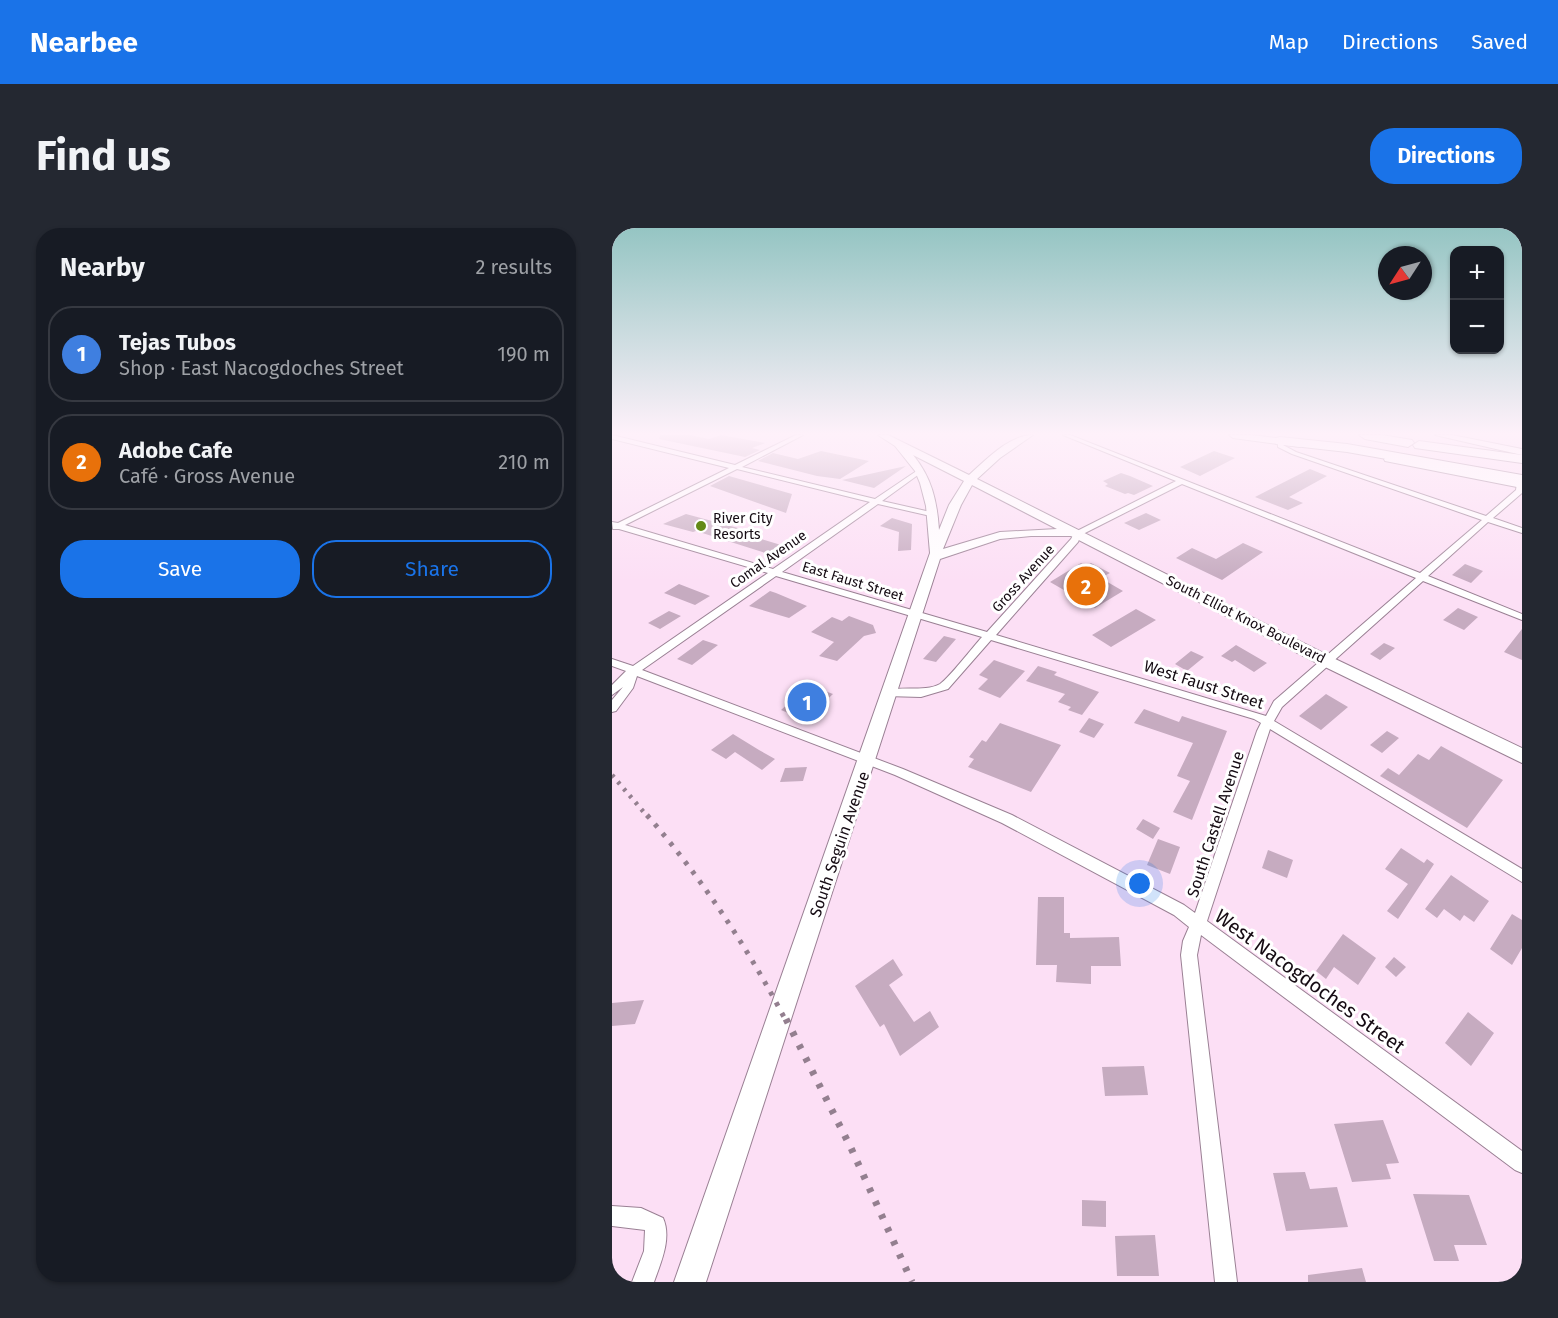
<!DOCTYPE html>
<html lang="en">
<head>
<meta charset="utf-8">
<style>
  :root { --surface:#171b24; --page:#242831; --text:#f1f3f6; --muted:#9ea1a6; --line:#363941; --accent:#1a73e8 }
  body { margin:0; font-family:"Fira Sans",sans-serif; background:var(--page); color:var(--text) }
  .controls { position:absolute; right:18px; top:18px; display:grid; overflow:hidden; border-radius:12px; box-shadow:0 2px 4px #0004 }
  .controls button { width:54px; height:54px; display:grid; place-items:center; padding:0; border:0; border-bottom:2px solid var(--line); background:var(--surface); color:var(--text); font:30px sans-serif }
  .compass { position:absolute; left:766px; top:18px; width:54px; height:54px; border-radius:50%; background:var(--surface); box-shadow:0 2px 4px #0004; rotate:234deg }
  .you { position:absolute; left:528px; top:656px; width:21px; height:21px; margin:-15px; border:4px solid #fff; border-radius:50%; background:#1a73e8; box-shadow:0 0 0 9px #1a73e833 }
  .badge { display:grid; place-items:center; width:39px; height:39px; border-radius:50%; background:var(--accent); color:#fff; font-size:20px; font-weight:700 }
  .pin { position:absolute; translate:-50% -50%; border:3px solid #fff; box-shadow:0 2px 6px #0006 }
  .list { margin:0; padding:0; list-style:none }
  h2 { display:flex; justify-content:space-between; align-items:center; height:78px; margin:0; padding:0 24px; font-size:26px }
  h2 small { font-size:20px; font-weight:400; color:var(--muted) }
  .list li { display:grid; grid-template-columns:39px 1fr auto; gap:18px; align-items:center; box-sizing:border-box; height:96px; margin:0 12px 12px; padding:0 12px; border:2px solid var(--line); border-radius:24px }
  .list b { display:block; font-size:22px; white-space:nowrap }
  .list p { margin:0; font-size:20px; white-space:nowrap; color:var(--muted) }
  .list em { font-size:20px; font-style:normal; color:var(--muted) }
  .actions { display:flex; gap:12px; padding:18px 24px }
  .actions a { flex:1; padding:14px 0; border:2px solid var(--accent); border-radius:24px; text-align:center; font-size:21px; color:var(--accent) }
  .actions .main { background:var(--accent); color:#fff }
  .map { position:relative; flex:none; width:910px; height:1054px; overflow:hidden; border-radius:24px }
  header { display:flex; align-items:center; gap:36px; box-sizing:border-box; height:84px; padding:0 30px; background:var(--accent); color:#fff }
  header strong { font-size:28px }
  nav { display:flex; gap:33px; margin-inline-start:auto; font-size:21px }
  .intro { display:flex; align-items:center; justify-content:space-between; box-sizing:border-box; height:144px; padding:0 36px }
  h1 { margin:0; font-size:42px }
  .button { padding:15px 27px; border-radius:24px; background:var(--accent); color:#fff; font-size:21px; font-weight:700 }
  main { display:flex; gap:36px; padding:0 36px }
  aside { flex:1; background:var(--surface); border-radius:24px; box-shadow:0 2px 4px #0004 }
  .map>svg:first-child { display:block }
</style>
</head>
<body>
<header>
<strong>Nearbee</strong>
<nav><a>Map</a><a>Directions</a><a>Saved</a></nav>
</header>
<div class="intro"><h1>Find us</h1><a class="button">Directions</a></div>
<main>
<aside>
<h2>Nearby<small>2 results</small></h2>
<ul class="list">
<li><span class="badge" style="background:#3f7fe0">1</span><div><b>Tejas Tubos</b><p>Shop · East Nacogdoches Street</p></div><em>190 m</em></li>
<li><span class="badge" style="background:#e8710a">2</span><div><b>Adobe Cafe</b><p>Café · Gross Avenue</p></div><em>210 m</em></li>
</ul>
<div class="actions"><a class="main">Save</a><a>Share</a></div>
</aside>
<div class="map">
<svg width="910" height="1054" viewBox="0 0 910 1054">
  <rect width="100%" height="100%" fill="#fcdff5"/>
  <path fill="#c6abc0" d="M 48,207 L 78,207 L 97,211 L 109,207 L 153,215 L 140,220 L 148,222 L 133,229 L 47,211 Z
    M 209,223 L 257,233 L 228,251 L 205,248 L 146,233 L 161,225 L 186,231 Z
    M 602,223 L 623,230 L 588,248 L 568,239 Z
    M 294,238 L 262,260 L 230,252 Z
    M 698,241 L 715,248 L 677,269 L 691,275 L 676,282 L 643,269 Z
    M 509,245 L 518,248 L 541,258 L 522,267 L 516,265 L 513,266 L 493,258 L 496,256 L 491,253 Z
    M 117,248 L 180,266 L 174,285 L 98,258 Z
    M 534,285 L 549,292 L 527,302 L 512,295 Z
    M 74,286 L 126,300 L 140,305 L 136,307 L 179,320 L 166,329 L 84,303 L 81,304 L 51,296 Z
    M 280,290 L 300,296 L 299,322 L 286,323 L 287,304 L 268,298 Z
    M 631,315 L 651,324 L 610,352 L 564,330 L 580,320 L 604,331 Z
    M 469,335 L 474,338 L 479,335 L 498,345 L 492,348 L 496,350 L 492,352 L 511,363 L 483,380 L 438,354 Z
    M 853,336 L 871,343 L 859,355 L 840,347 Z
    M 67,356 L 98,368 L 83,377 L 52,365 Z
    M 158,363 L 164,365 L 195,378 L 177,390 L 137,378 Z
    M 846,380 L 866,389 L 852,402 L 831,392 Z
    M 524,381 L 544,392 L 499,419 L 480,407 Z
    M 57,383 L 69,388 L 48,401 L 36,395 Z
    M 237,388 L 261,397 L 264,405 L 252,408 L 225,433 L 207,428 L 222,414 L 199,404 L 220,389 L 230,393 Z
    M 910,401 L 910,432 L 892,424 Z
    M 332,408 L 344,411 L 324,434 L 311,431 Z
    M 91,412 L 106,417 L 80,437 L 65,431 Z
    M 772,415 L 783,420 L 768,432 L 758,426 Z
    M 624,417 L 655,435 L 642,444 L 623,432 L 620,434 L 609,428 Z
    M 579,423 L 592,429 L 575,443 L 563,436 Z
    M 382,432 L 413,443 L 388,470 L 366,461 L 376,451 L 367,447 Z
    M 426,438 L 445,444 L 442,447 L 487,464 L 470,487 L 456,482 L 459,479 L 446,474 L 453,466 L 414,453 Z
    M 197,457 L 221,466 L 193,492 L 169,482 Z
    M 714,466 L 736,479 L 709,502 L 687,488 Z
    M 532,481 L 567,494 L 570,488 L 615,503 L 580,592 L 561,584 L 578,553 L 565,548 L 581,515 L 522,495 Z
    M 477,490 L 492,496 L 482,510 L 467,504 Z
    M 388,495 L 449,517 L 419,564 L 356,539 L 362,531 L 357,529 L 370,512 L 374,514 Z
    M 775,503 L 787,510 L 770,525 L 758,517 Z
    M 121,506 L 147,522 L 163,531 L 150,542 L 123,524 L 114,531 L 99,522 Z
    M 829,518 L 891,552 L 855,600 L 768,548 L 776,540 L 787,547 L 806,526 L 817,532 Z
    M 195,539 L 191,553 L 168,554 L 173,540 Z
    M 531,591 L 548,600 L 541,611 L 524,601 Z
    M 546,611 L 568,619 L 558,646 L 535,637 Z
    M 789,620 L 812,635 L 815,631 L 822,636 L 786,691 L 775,683 L 796,656 L 773,641 Z
    M 656,622 L 681,632 L 675,650 L 650,640 Z
    M 839,647 L 877,673 L 862,694 L 852,687 L 848,693 L 832,681 L 825,690 L 813,681 Z
    M 426,669 L 452,669 L 452,705 L 458,705 L 458,710 L 507,709 L 509,738 L 479,738 L 479,756 L 444,754 L 445,737 L 424,737 Z
    M 900,686 L 910,692 L 910,720 L 900,737 L 878,721 Z
    M 731,706 L 764,730 L 746,757 L 722,739 L 714,751 L 704,743 Z
    M 782,729 L 794,739 L 784,749 L 773,739 Z
    M 281,731 L 291,747 L 277,757 L 302,794 L 318,783 L 327,799 L 288,828 L 272,796 L 268,799 L 243,758 Z
    M 32,772 L 23,796 L 0,798 L 0,775 Z
    M 856,784 L 882,805 L 859,838 L 833,815 Z
    M 532,838 L 536,867 L 493,868 L 490,839 Z
    M 771,892 L 787,935 L 774,936 L 779,951 L 740,954 L 722,896 Z
    M 693,944 L 698,961 L 725,959 L 736,999 L 674,1003 L 661,945 Z
    M 801,966 L 857,967 L 875,1017 L 842,1017 L 847,1033 L 822,1033 Z
    M 470,972 L 494,973 L 494,999 L 470,998 Z
    M 543,1007 L 547,1048 L 505,1048 L 503,1008 Z
    M 750,1040 L 754,1054 L 696,1054 L 696,1047 Z"/>
  <g fill="none" stroke-linecap="round" stroke-linejoin="round">
    <defs>
      <path id="minor" d="M 0,207 L 123,237 L 184,207 L 191,207 L 130,239 L 263,271 L 306,242 L 310,242 L 310,244 L 270,273 L 323,285 L 323,289 L 266,276 L 170,344 L 375,404 L 459,311 L 463,304 L 564,253 L 451,207 L 458,207 L 808,345 L 870,292 L 680,226 L 666,219 L 666,212 L 670,212 L 671,217 L 684,224 L 874,288 L 904,262 L 905,255 L 910,255 L 910,265 L 881,290 L 910,300 L 910,305 L 876,294 L 816,348 L 910,386 L 910,392 L 811,353 L 670,479 L 662,493 L 910,641 L 910,654 L 658,501 L 595,693 L 910,923 L 910,945 L 903,942 L 589,707 L 585,727 L 625,1054 L 603,1054 L 569,727 L 571,713 L 577,699 L 562,687 L 390,595 L 283,547 L 25,448 L 21,460 L 4,483 L 0,484 L 0,472 L 11,459 L 0,467 L 0,457 L 14,443 L 0,438 L 0,431 L 21,438 L 156,345 L 7,301 L 1,301 L 0,294 L 6,295 L 117,240 L 0,211 ZM 125,241 L 258,274 L 161,341 L 13,297 ZM 570,256 L 804,350 L 662,473 L 654,488 L 384,407 L 466,314 L 469,307 ZM 164,348 L 370,409 C 361,419 337,450 328,456 C 312,465 282,456 273,465 L 274,468 L 309,469 L 336,461 L 379,412 L 642,491 L 649,495 L 645,503 L 583,685 L 572,677 L 400,587 L 291,541 L 30,442 Z
        M 0,978 L 29,980 L 51,990 C 60,1010 49,1034 42,1054 L 20,1054 L 32,1023 L 33,1002 L 0,998 Z"/>
      <path id="secondary" d="M 266,207 L 276,207 L 357,247 C 374,232 397,207 421,207 L 388,230 L 365,251 L 719,429 L 910,520 L 910,535 L 709,437 L 459,308 L 419,308 L 388,311 L 328,331 L 94,1054 L 62,1054 L 318,325 L 314,278 L 308,255 L 303,243 L 283,218 ZM 301,227 L 352,253 L 337,277 L 327,302 C 325,273 320,250 301,227 ZM 360,257 L 445,301 L 388,304 L 331,321 L 349,277 Z
        M 617,207 L 639,207 L 688,213 L 693,216 L 688,219 L 621,210 Z
        M 823,207 L 840,207 L 910,221 L 910,227 Z
        M 777,228 L 910,254 L 910,260 L 773,233 L 772,231 Z"/>
      <path id="motorway" d="M 747,207 L 770,207 L 800,212 L 802,215 L 796,219 L 753,211 Z
        M 668,209 L 735,216 L 910,247 L 910,255 L 735,224 L 664,216 L 664,210 Z
        M 807,213 L 910,227 L 910,235 L 803,220 L 801,217 Z"/>
    </defs>
    <use href="#minor" stroke="#9a8094" stroke-width="2"/>
    <use href="#secondary" stroke="#9a8094" stroke-width="2"/>
    <use href="#motorway" stroke="#9a8094" stroke-width="2"/>
    <use href="#minor" fill="#fff" fill-rule="evenodd"/>
    <use href="#secondary" fill="#fff" fill-rule="evenodd"/>
    <use href="#motorway" fill="#fff" fill-rule="evenodd"/>
    <path stroke="#937f8f" stroke-width="4.5" stroke-dasharray="3 6" stroke-linecap="butt" d="M 0,547 L 36,589"/>
    <path stroke="#937f8f" stroke-width="5" stroke-dasharray="4 8" stroke-linecap="butt" d="M 35,587 C 89,649 136,720 174,793"/>
    <path stroke="#937f8f" stroke-width="7" stroke-dasharray="4.5 10" stroke-linecap="butt" d="M 174,791 L 239,920 L 300,1054"/>
  </g>
  <linearGradient id="sky" x2="0" y2="1"><stop stop-color="#95c5c3"/><stop offset="0.58" stop-color="#fef1fa"/><stop offset="1" stop-color="#fef1fa" stop-opacity="0"/></linearGradient>
  <rect width="910" height="354" fill="url(#sky)"/>
  <circle fill="#638a16" stroke="#fff" stroke-width="2" cx="89" cy="298" r="6"/>
  <g text-anchor="middle" stroke-width="6" stroke-linejoin="round" paint-order="stroke">
    <g font-size="14" fill="#150b13" stroke="#fff" text-anchor="start">
      <text x="101" y="295">River City<tspan x="101" dy="16">Resorts</tspan></text>
    </g>
    <g font-size="14" fill="#150b13" stroke="#fff">
      <text transform="translate(156 331) rotate(-35)" y="5">Comal Avenue</text>
      <text transform="translate(411 350) rotate(-48)" y="5">Gross Avenue</text>
      <text transform="translate(241 353) rotate(17)" y="5">East Faust Street</text>
      <text transform="translate(634 391) rotate(27)" y="5">South Elliot Knox Boulevard</text>
    </g>
    <g font-size="16" fill="#150b13" stroke="#fff">
      <text transform="translate(592 456) rotate(18)" y="6">West Faust Street</text>
      <text transform="translate(603 596) rotate(-72)" y="6">South Castell Avenue</text>
      <text transform="translate(227 616) rotate(-71)" y="6">South Seguin Avenue</text>
    </g>
    <g font-size="20" fill="#150b13" stroke="#fff">
      <text transform="translate(698 753) rotate(36)" y="7">West Nacogdoches Street</text>
    </g>
  </g>
</svg>
<div class="controls">
<button>+</button>
<button>−</button>
</div>
<svg class="compass" viewBox="-18 -18 36 36"><path d="M0-13l5 13h-10z" fill="#e53935"/><path d="M0 13l5-13h-10z" fill="#9ea1a6"/></svg>
<div class="you"></div>
<div class="pin badge" style="left:195px;top:474px;background:#3f7fe0">1</div>
<div class="pin badge" style="left:474px;top:358px;background:#e8710a">2</div>
</div>
</main>
</body>
</html>
